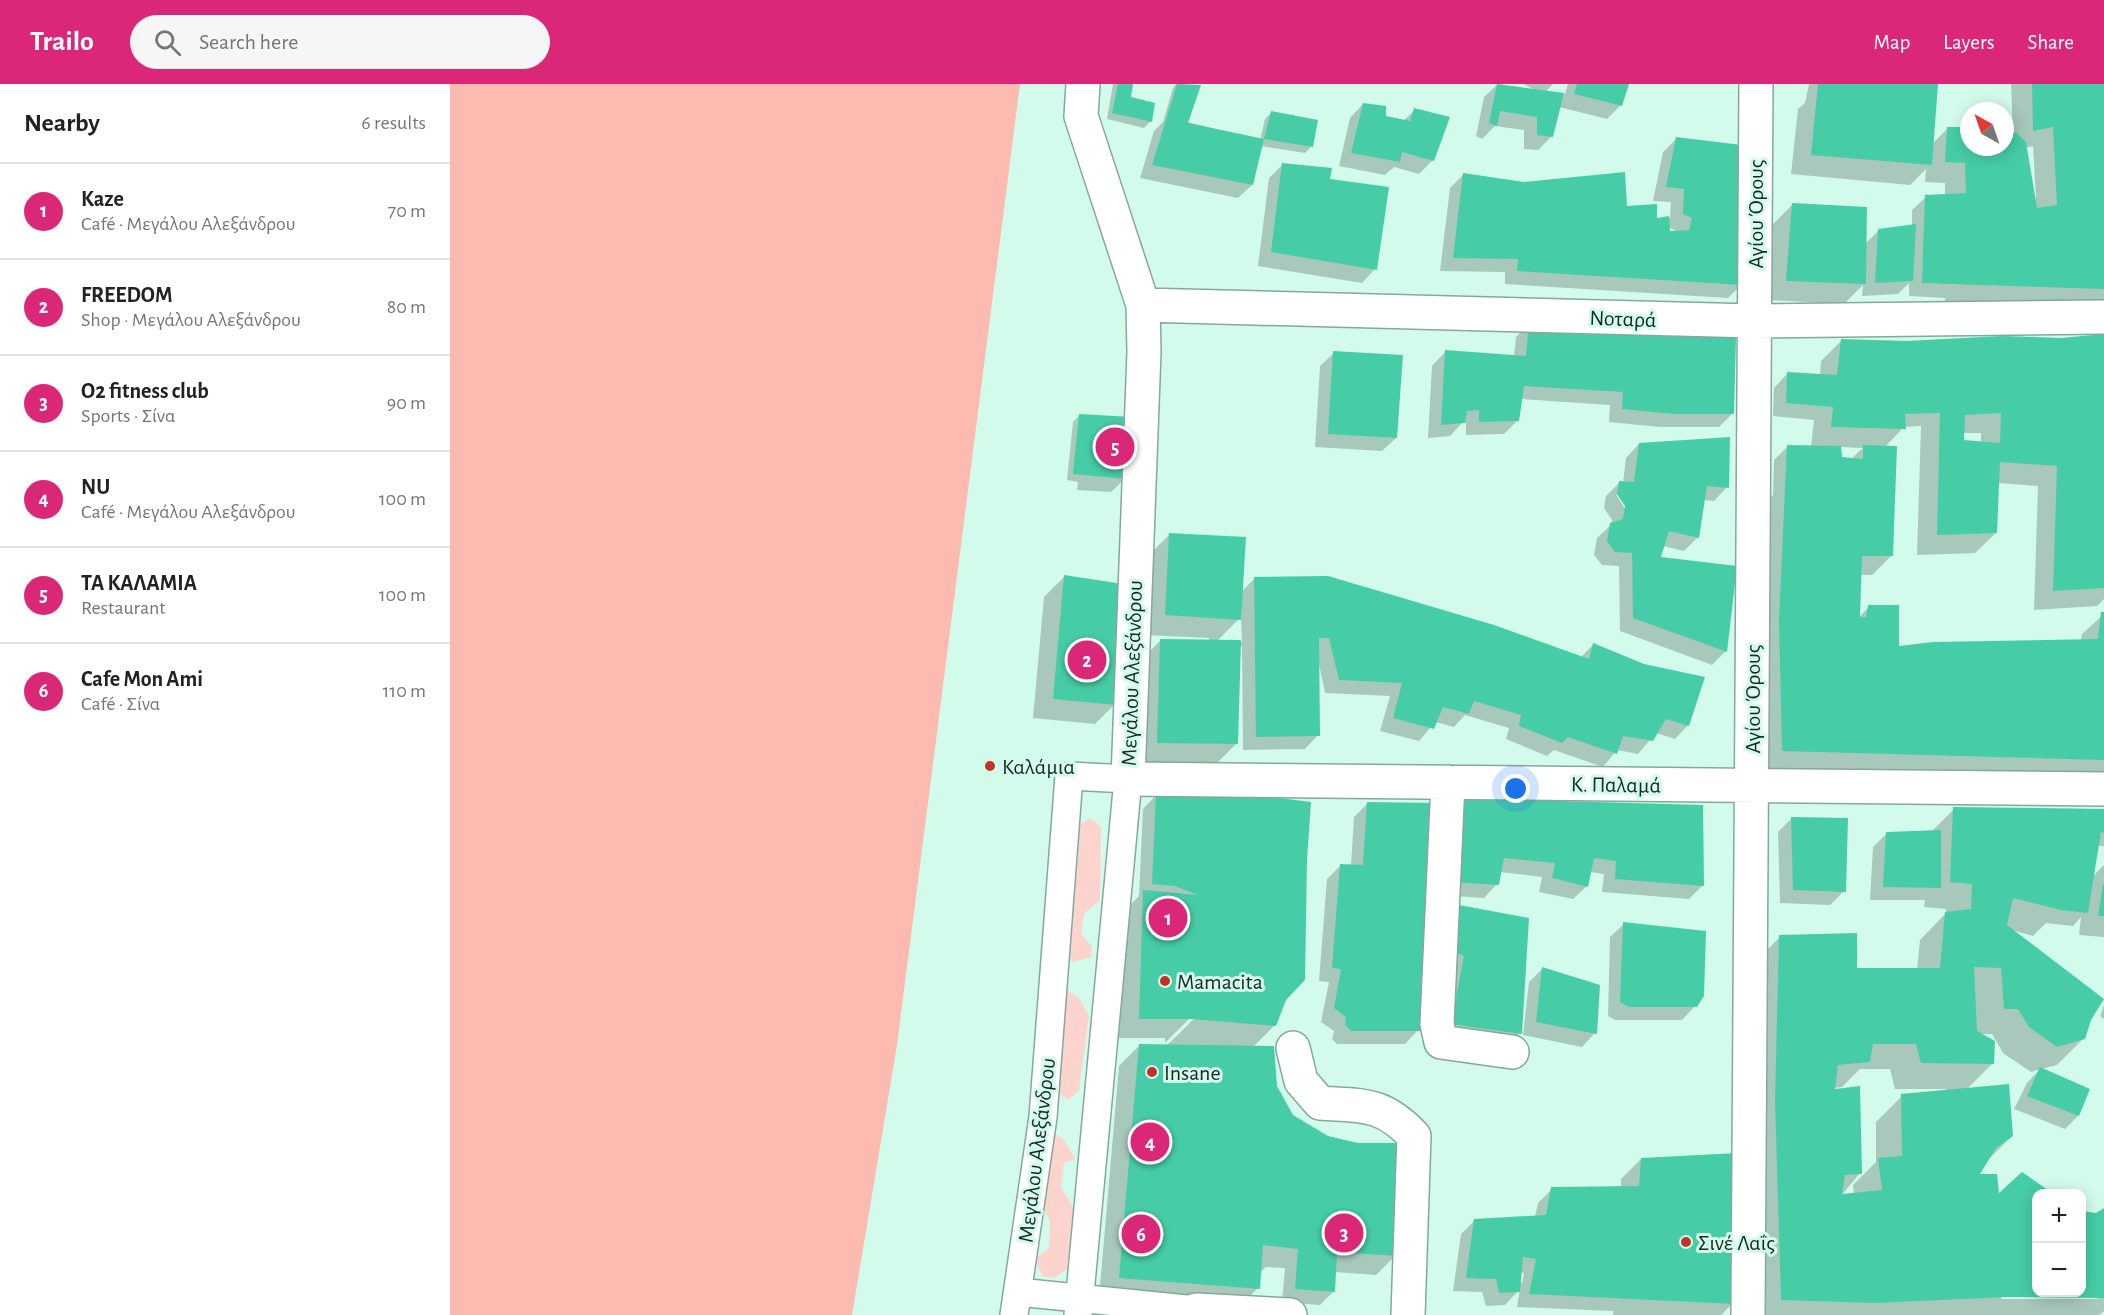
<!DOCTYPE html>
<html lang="en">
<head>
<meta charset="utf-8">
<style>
  :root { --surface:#fff; --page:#f6f6f6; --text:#222; --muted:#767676; --line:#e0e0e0; --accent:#db2777 }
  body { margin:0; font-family:"Alegreya Sans",sans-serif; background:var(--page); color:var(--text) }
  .controls { position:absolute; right:18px; bottom:18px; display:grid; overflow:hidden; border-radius:12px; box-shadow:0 3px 15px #0003 }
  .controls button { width:54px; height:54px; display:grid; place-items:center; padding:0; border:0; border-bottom:2px solid var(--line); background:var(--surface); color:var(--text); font:30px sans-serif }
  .compass { position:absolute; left:1510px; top:18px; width:54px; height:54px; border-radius:50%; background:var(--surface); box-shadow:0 3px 15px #0003; rotate:320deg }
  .you { position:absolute; left:1066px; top:705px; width:21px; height:21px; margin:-15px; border:4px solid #fff; border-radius:50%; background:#1a73e8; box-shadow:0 0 0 9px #1a73e833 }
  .badge { display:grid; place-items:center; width:39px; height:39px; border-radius:50%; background:var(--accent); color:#fff; font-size:20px; font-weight:700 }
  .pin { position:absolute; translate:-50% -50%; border:3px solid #fff; box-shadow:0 2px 6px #0006 }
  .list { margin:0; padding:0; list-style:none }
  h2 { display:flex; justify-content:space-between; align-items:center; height:78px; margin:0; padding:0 24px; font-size:26px }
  h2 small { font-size:20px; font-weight:400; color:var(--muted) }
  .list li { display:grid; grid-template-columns:39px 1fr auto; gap:18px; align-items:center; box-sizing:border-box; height:96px; padding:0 24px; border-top:2px solid var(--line) }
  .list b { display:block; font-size:22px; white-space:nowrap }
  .list p { margin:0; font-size:20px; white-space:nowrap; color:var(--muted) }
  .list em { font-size:20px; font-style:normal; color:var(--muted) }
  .icon { flex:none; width:33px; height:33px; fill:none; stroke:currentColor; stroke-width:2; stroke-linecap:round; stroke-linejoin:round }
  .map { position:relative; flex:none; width:1654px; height:1231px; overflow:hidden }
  header { display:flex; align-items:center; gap:36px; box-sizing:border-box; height:84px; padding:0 30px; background:var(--accent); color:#fff }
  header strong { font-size:28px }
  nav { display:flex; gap:33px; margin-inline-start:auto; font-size:21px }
  .search { width:420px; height:54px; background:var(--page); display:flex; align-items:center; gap:15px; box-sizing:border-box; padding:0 21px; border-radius:33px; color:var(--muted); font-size:22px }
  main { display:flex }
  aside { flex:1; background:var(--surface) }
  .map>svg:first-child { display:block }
</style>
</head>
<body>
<header>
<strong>Trailo</strong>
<div class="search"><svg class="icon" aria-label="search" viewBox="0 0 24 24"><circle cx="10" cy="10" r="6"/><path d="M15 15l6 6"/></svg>Search here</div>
<nav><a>Map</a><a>Layers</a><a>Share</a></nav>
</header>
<main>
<aside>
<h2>Nearby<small>6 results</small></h2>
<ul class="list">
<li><span class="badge">1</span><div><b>Kaze</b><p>Café · Μεγάλου Αλεξάνδρου</p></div><em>70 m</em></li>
<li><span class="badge">2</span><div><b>FREEDOM</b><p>Shop · Μεγάλου Αλεξάνδρου</p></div><em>80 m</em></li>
<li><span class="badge">3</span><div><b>O2 fitness club</b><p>Sports · Σίνα</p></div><em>90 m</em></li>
<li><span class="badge">4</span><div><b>NU</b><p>Café · Μεγάλου Αλεξάνδρου</p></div><em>100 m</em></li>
<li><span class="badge">5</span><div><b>ΤΑ ΚΑΛΑΜΙΑ</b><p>Restaurant</p></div><em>100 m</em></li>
<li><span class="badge">6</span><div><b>Cafe Mon Ami</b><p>Café · Σίνα</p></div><em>110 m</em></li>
</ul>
</aside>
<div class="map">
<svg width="1654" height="1231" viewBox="0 0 1654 1231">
  <rect width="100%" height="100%" fill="#d3fbec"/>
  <path fill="#fdd4cd" d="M 640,734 L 651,743 L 650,816 L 634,830 L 631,850 L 642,862 L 641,873 L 624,878 L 611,875 L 620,808 L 626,796 L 629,760 L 622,746 Z
    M 618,907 L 629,914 L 639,932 L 629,1007 L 618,1016 L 603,1005 L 606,922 Z
    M 604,1050 L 613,1055 L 626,1075 L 614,1079 L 611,1103 L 623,1123 L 617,1185 L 604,1194 L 592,1192 L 585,1175 L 599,1164 L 600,1136 L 592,1124 Z"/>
  <path fill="#fcbab0" d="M 0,0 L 570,0 L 447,961 L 402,1231 L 0,1231 Z"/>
  <path fill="#0003" fill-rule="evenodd" d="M 663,0 L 682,0 L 680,14 L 701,37 L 694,44 L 657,35 Z
    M 726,0 L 749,2 L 737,38 L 810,56 L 815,35 L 821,29 L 861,63 L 855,69 L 811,62 L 802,101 L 788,114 L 690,94 L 704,47 L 713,38 L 723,4 Z
    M 1048,0 L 1085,6 L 1074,0 L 1103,0 L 1096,7 L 1115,10 L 1118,0 L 1178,0 L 1171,21 L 1157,35 L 1109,23 L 1102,52 L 1088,66 L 1074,65 L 1074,46 L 1045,42 L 1032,55 L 1026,52 L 1034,13 Z
    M 1359,0 L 1487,0 L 1482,60 L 1497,45 L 1519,45 L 1519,63 L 1555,63 L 1555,45 L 1563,48 L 1561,0 L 1654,0 L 1654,224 L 1495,221 L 1495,214 L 1459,212 L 1459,199 L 1448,210 L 1412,212 L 1413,201 L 1394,220 L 1317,216 L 1323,140 L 1343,120 L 1415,160 L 1429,146 L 1462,142 L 1462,126 L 1476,113 L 1495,112 L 1495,99 L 1475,98 L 1476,85 L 1460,101 L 1341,90 L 1348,25 L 1355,19 ZM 1583,62 L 1586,115 L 1584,115 L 1575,64 Z
    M 913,20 L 934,34 L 953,37 L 965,26 L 983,76 L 969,90 L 944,83 L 935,91 L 889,82 L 900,34 Z
    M 1227,54 L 1292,200 L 1278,214 L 1055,200 L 1055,188 L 990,187 L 1000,104 L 1013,91 L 1175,124 L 1206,136 L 1220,134 L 1221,118 L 1203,117 L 1213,68 ZM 1218,143 L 1229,148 L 1219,148 Z
    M 833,80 L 878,96 L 925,185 L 912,199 L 808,182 L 819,94 Z
    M 1079,239 L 1282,330 L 1269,343 L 1210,343 L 1159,338 L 1160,321 L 1071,315 L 1068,336 L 1054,350 L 1016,351 L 1016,339 L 1012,339 L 1000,352 L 978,354 L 982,282 L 995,268 L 1064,273 L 1066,253 Z
    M 1654,251 L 1654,515 L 1647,522 L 1584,526 L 1588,402 L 1548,399 L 1546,449 L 1525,469 L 1467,471 L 1471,342 L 1454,343 L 1435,363 L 1442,471 L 1422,491 L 1410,491 L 1409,533 L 1419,523 L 1447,564 L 1631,556 L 1632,550 L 1654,530 L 1654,695 L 1307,692 L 1317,418 L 1323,411 L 1324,376 L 1338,362 L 1361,363 L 1364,336 L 1323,332 L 1324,304 L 1337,290 L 1370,291 L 1371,277 L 1391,257 L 1458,259 L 1611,256 ZM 1512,349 L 1531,349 L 1531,359 L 1512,358 ZM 1390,363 L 1413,364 L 1401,375 L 1391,374 Z
    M 884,269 L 946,354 L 932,367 L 865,363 L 870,282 Z
    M 629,332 L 675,395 L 661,408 L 627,406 L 628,398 L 617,396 L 623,338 Z
    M 1189,360 L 1277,403 L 1264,417 L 1253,416 L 1248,453 L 1234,467 L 1213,462 L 1209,474 L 1276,567 L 1262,581 L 1170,547 L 1169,482 L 1152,481 L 1144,471 L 1147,454 L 1162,440 L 1162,436 L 1154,424 L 1156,412 L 1169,399 L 1173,399 L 1176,374 ZM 1166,411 L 1170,411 L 1181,427 L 1178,429 Z
    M 720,450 L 791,508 L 805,494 L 1131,573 L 1143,561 L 1238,641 L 1225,655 L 1206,649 L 1188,670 L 1167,666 L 1153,683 L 1104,666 L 1097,672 L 1056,655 L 1059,644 L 1015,631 L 1004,643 L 985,638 L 969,657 L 930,647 L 940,612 L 875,609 L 869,580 L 868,651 L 855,665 L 793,666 L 792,562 L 789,562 L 786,660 L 766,680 L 688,678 L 691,576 L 711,556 L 759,557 L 759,554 L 695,551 L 700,470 ZM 791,533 L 792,558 L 767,557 Z
    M 615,492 L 665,620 L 645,640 L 583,634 L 594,513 Z
    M 706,711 L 834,915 L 825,941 L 803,963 L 842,1033 L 946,1171 L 926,1191 L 884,1188 L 883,1208 L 870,1221 L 832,1218 L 835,1184 L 816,1183 L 809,1189 L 808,1204 L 788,1224 L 649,1214 L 669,982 L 689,962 L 711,967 L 748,931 L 746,928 L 715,959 L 715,954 L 669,954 L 673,828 L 689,812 L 693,725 Z
    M 918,719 L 968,946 L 955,960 L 887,960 L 882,955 L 884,947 L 871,938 L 879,898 L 869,897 L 877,795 L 890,782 L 901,782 L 904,733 Z
    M 1251,723 L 1253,801 L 1239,815 L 1152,808 L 1154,790 L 1140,788 L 1137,802 L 1123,815 L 1089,808 L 1092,793 L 1050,788 L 1047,800 L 1034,814 L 988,811 L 993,729 Z
    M 1504,725 L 1654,726 L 1654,762 L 1647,762 L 1642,793 L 1654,781 L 1654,853 L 1629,851 L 1631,833 L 1623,842 L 1596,839 L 1583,852 L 1562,846 L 1640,935 L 1634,954 L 1607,981 L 1591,985 L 1628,1032 L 1615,1045 L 1564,1025 L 1577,999 L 1590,985 L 1581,988 L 1553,969 L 1542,950 L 1530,950 L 1543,979 L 1517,1005 L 1562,1052 L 1537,1077 L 1527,1092 L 1548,1112 L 1586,1110 L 1586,1208 L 1632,1208 L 1632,1128 L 1647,1131 L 1654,1126 L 1654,1227 L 1649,1231 L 1311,1231 L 1304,879 L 1330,853 L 1405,886 L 1467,886 L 1470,856 L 1496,829 L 1496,825 L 1474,823 L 1475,816 L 1420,816 L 1423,763 L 1437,749 L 1481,748 ZM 1410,985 L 1440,985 L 1445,1005 L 1496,1005 L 1496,1007 L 1452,1012 L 1426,1038 L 1426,1078 L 1403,1101 L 1404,1111 L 1391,1112 L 1410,1089 L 1384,1004 L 1392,1003 ZM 1551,1212 L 1647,1212 L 1647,1215 L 1551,1215 Z
    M 1342,734 L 1394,807 L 1380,821 L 1330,819 L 1328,748 Z
    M 1009,823 L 1070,949 L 1057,962 L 989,953 Z
    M 1174,840 L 1245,922 L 1232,936 L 1165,936 L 1158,932 L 1160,853 Z
    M 1092,885 L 1145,949 L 1132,963 L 1073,951 L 1079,898 Z
    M 1654,921 L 1654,935 L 1650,932 Z
    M 1191,1075 L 1283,1219 L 1271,1231 L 1163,1231 L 1163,1227 L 1067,1223 L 1070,1205 L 1055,1221 L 1036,1222 L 1032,1208 L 1003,1207 L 1011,1150 L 1025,1136 L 1085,1133 L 1088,1119 L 1102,1105 L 1171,1104 L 1171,1095 ZM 1070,1188 L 1074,1189 L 1072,1199 L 1069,1199 Z"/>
  <path fill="#46cda7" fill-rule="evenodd" d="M 668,0 L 683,0 L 681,13 L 705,19 L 702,38 L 662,29 Z
    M 727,0 L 751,1 L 738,39 L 814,55 L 821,27 L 868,36 L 863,63 L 814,55 L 803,101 L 702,81 Z
    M 1047,0 L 1114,9 L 1103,53 L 1087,51 L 1087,33 L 1050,27 L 1047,42 L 1039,39 Z
    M 1127,0 L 1179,0 L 1172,22 L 1124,10 Z
    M 1368,0 L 1488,0 L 1482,81 L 1361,71 Z
    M 1582,0 L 1654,0 L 1654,205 L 1472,199 L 1475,111 L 1516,109 L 1515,79 L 1495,78 L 1497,43 L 1519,43 L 1519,63 L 1555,63 L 1555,44 L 1560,44 L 1576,58 L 1587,124 L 1607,121 L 1603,43 L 1583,47 Z
    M 913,19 L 936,22 L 936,32 L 960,37 L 964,24 L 1000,33 L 984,77 L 952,68 L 950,78 L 901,69 Z
    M 1226,53 L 1300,62 L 1293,201 L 1067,187 L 1068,175 L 1003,174 L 1013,89 L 1074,98 L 1175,88 L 1177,122 L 1207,120 L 1207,134 L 1219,132 L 1220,147 L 1239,146 L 1242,134 L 1233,130 L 1234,105 L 1216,103 Z
    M 832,79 L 882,84 L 880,95 L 939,103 L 927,186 L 821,168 Z
    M 1342,119 L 1417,123 L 1416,200 L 1336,197 Z
    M 1466,140 L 1463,197 L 1425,199 L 1428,145 Z
    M 1079,238 L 1226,251 L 1286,253 L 1284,330 L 1224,330 L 1172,325 L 1173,308 L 1074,302 L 1069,337 L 1029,338 L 1029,326 L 1017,327 L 1015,339 L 991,341 L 995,266 L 1076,272 Z
    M 1654,250 L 1654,504 L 1603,507 L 1607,382 L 1550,378 L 1547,449 L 1487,451 L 1490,329 L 1455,330 L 1456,345 L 1381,343 L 1383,323 L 1336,319 L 1337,288 L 1387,291 L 1391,255 L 1456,257 L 1552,252 L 1611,254 ZM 1551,329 L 1550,359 L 1514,356 L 1515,331 Z
    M 883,267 L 953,271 L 947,354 L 878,350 Z
    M 629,330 L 682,333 L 676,395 L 623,390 Z
    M 1280,353 L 1279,404 L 1257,402 L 1249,454 L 1219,447 L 1211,473 L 1287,482 L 1277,568 L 1183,534 L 1182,469 L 1165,468 L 1157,457 L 1160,439 L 1173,435 L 1175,422 L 1167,410 L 1169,397 L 1184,398 L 1189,359 Z
    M 1337,361 L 1391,362 L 1392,373 L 1413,375 L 1413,361 L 1447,362 L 1443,472 L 1412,472 L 1410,533 L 1416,533 L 1418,521 L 1449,521 L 1449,562 L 1483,558 L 1648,555 L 1651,528 L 1654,528 L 1654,676 L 1332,667 L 1329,536 Z
    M 719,449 L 796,453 L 791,536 L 715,531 Z
    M 614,491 L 673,500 L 666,621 L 603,615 Z
    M 878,492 L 1044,541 L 1139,575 L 1143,559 L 1194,580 L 1255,593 L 1239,642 L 1216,635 L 1203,657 L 1173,652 L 1167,670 L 1118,653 L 1112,659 L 1069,642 L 1071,631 L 1024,617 L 1019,630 L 993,623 L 984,645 L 943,634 L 952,599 L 889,596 L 879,554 L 869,554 L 870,652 L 806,653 L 804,493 Z
    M 710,555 L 791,556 L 788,660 L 707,659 Z
    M 706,710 L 799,710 L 861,718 L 857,776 L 855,896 L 836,916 L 826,942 L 741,935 L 689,935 L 693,806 L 748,811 L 725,802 L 702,800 Z
    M 1006,714 L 1253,721 L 1254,802 L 1165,795 L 1166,777 L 1144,774 L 1138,803 L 1102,794 L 1105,779 L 1054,774 L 1049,801 L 1001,798 Z
    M 917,718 L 988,719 L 970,947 L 901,947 L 895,941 L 896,933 L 884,924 L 891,885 L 882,884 L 890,780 L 913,781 Z
    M 1503,723 L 1654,725 L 1654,749 L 1651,748 L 1638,829 L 1611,826 L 1563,814 L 1557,841 L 1654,915 L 1641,936 L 1635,955 L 1607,963 L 1579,943 L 1568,925 L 1554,925 L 1551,884 L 1524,883 L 1527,947 L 1545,957 L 1544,980 L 1471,979 L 1466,960 L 1423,960 L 1420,978 L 1388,981 L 1385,1005 L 1410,1002 L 1412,1090 L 1395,1091 L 1392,1110 L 1432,1106 L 1428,1074 L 1452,1072 L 1451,1010 L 1559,1000 L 1563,1052 L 1546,1064 L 1530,1090 L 1547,1090 L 1549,1109 L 1572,1088 L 1604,1110 L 1586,1110 L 1587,1209 L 1632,1209 L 1632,1127 L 1646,1129 L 1654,1124 L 1654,1214 L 1558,1213 L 1425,1219 L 1331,1216 L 1325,1017 L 1329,851 L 1407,849 L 1407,884 L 1490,884 L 1495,828 L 1521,825 L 1522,800 L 1500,798 Z
    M 1341,733 L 1398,734 L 1396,808 L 1343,806 Z
    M 1491,746 L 1491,804 L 1433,803 L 1436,748 Z
    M 1653,800 L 1654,800 L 1654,832 L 1648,832 Z
    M 1009,821 L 1079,834 L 1072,950 L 1001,940 L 1014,872 L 1002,867 Z
    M 1173,838 L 1256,847 L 1254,912 L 1247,923 L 1179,923 L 1170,918 Z
    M 1092,883 L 1150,901 L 1147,950 L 1086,938 Z
    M 689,960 L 824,962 L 827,1002 L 843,1031 L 878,1052 L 908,1059 L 952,1059 L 948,1172 L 887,1168 L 885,1208 L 845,1205 L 848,1165 L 813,1161 L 810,1205 L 669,1194 Z
    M 1590,983 L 1640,1005 L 1629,1032 L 1577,1012 Z
    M 1288,1069 L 1285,1220 L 1079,1210 L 1086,1175 L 1073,1173 L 1070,1208 L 1049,1209 L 1046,1195 L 1016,1194 L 1024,1135 L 1096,1131 L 1101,1103 L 1189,1102 L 1191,1074 Z"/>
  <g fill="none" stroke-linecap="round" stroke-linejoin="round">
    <defs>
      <path id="pedestrian" d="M 568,1208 L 746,1226
        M 564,1231 L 593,1033 L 619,692 L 678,695 L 628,1231"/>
      <path id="minor" d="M 633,0 L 631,32 L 693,221 L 694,268 L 678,695 L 1654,705
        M 693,221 L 1304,237 L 1654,233
        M 998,698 L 987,940 L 991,958 L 1062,968
        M 843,964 L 851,997 L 870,1019 C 913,1022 932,1018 964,1052 L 958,1231
        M 746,1226 L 840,1231
        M 1298,1231 L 1306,0"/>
    </defs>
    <use href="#pedestrian" stroke="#84a99b" stroke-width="30"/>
    <use href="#minor" stroke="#84a99b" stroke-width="36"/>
    <use href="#pedestrian" stroke="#fff" stroke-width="27"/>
    <use href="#minor" stroke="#fff" stroke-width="33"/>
  </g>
  <g fill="#c13329" stroke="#d3fbec" stroke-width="2">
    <circle cx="540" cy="682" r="6"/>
    <circle cx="715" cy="897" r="6"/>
    <circle cx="702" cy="988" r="6"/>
    <circle cx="1236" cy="1158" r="6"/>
  </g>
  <g text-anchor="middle" stroke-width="6" stroke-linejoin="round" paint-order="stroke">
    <g font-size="22" fill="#192823" stroke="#d3fbec">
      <text transform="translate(1305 130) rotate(-90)" y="8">Αγίου Όρους</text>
      <text transform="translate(1173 234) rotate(2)" y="8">Νοταρά</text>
      <text transform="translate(681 589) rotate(-88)" y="8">Μεγάλου Αλεξάνδρου</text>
      <text transform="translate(1302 615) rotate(-90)" y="8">Αγίου Όρους</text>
      <text transform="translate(1166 700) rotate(1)" y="8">Κ. Παλαμά</text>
      <text transform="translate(586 1066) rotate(-83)" y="8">Μεγάλου Αλεξάνδρου</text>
    </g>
    <g font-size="22" fill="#192823" stroke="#d3fbec" text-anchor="start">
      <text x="552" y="690">Καλάμια</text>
      <text x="727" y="905">Mamacita</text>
      <text x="714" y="996">Insane</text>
      <text x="1248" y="1166">Σινέ Λαΐς</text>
    </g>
  </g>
</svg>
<div class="controls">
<button>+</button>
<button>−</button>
</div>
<svg class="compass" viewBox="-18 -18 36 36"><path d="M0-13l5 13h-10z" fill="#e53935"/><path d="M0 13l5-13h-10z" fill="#767676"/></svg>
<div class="you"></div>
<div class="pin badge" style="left:718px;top:834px">1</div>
<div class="pin badge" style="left:637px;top:576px">2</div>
<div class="pin badge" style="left:894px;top:1149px">3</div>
<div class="pin badge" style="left:700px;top:1058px">4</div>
<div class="pin badge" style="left:665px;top:363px">5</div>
<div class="pin badge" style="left:691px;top:1150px">6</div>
</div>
</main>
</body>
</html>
